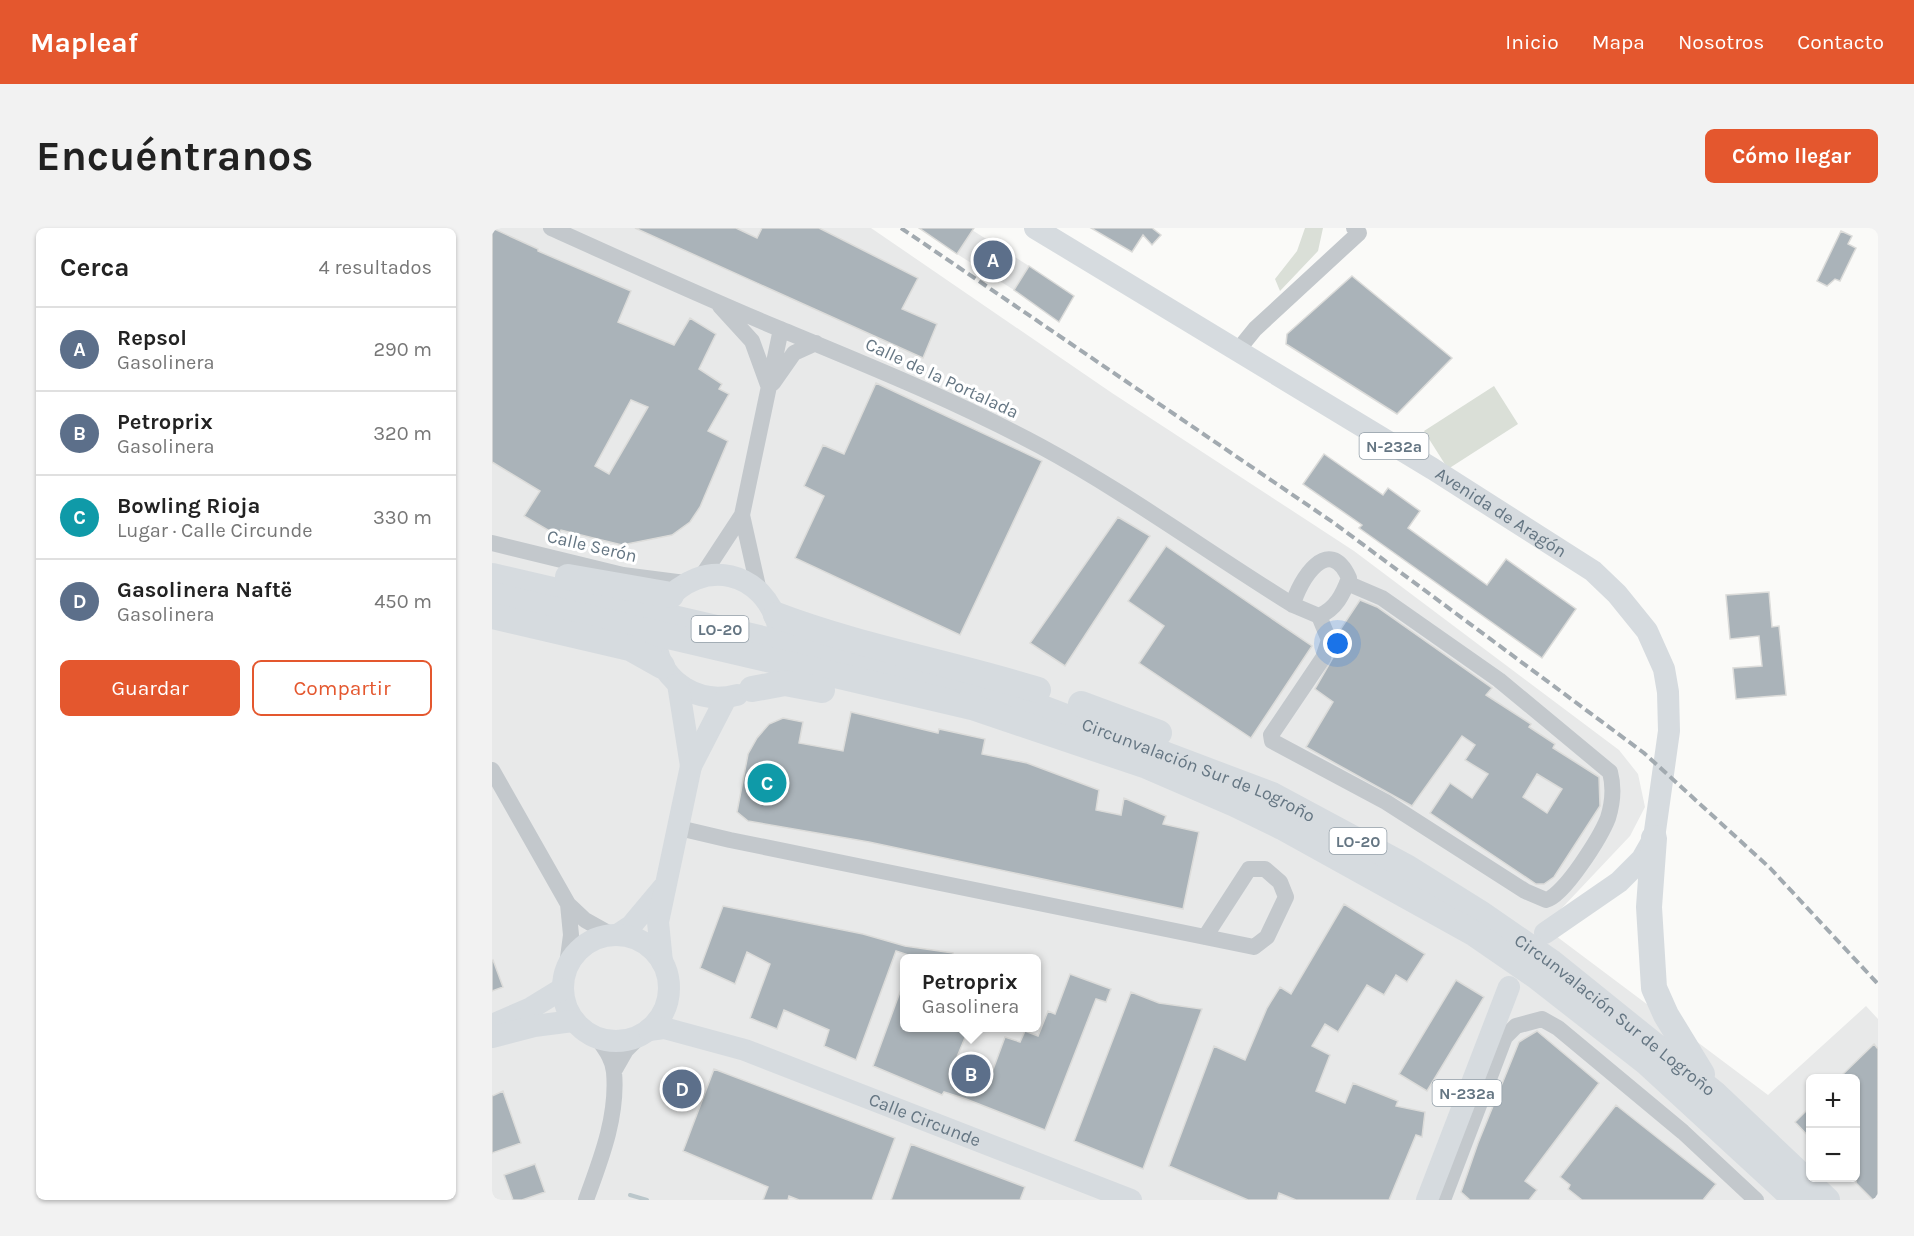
<!DOCTYPE html>
<html lang="es">
<head>
<meta charset="utf-8">
<style>
  :root { --surface:#fff; --page:#f2f2f2; --text:#222; --muted:#767676; --line:#e0e0e0; --accent:#e4572e }
  body { margin:0; font-family:Karla,sans-serif; background:var(--page); color:var(--text) }
  .controls { position:absolute; right:18px; bottom:18px; display:grid; overflow:hidden; border-radius:9px; box-shadow:0 2px 4px #0004 }
  .controls button { width:54px; height:54px; display:grid; place-items:center; padding:0; border:0; border-bottom:2px solid var(--line); background:var(--surface); color:var(--text); font:30px sans-serif }
  .you { position:absolute; left:846px; top:416px; width:21px; height:21px; margin:-15px; border:4px solid #fff; border-radius:50%; background:#1a73e8; box-shadow:0 0 0 9px #1a73e833 }
  .badge { display:grid; place-items:center; width:39px; height:39px; border-radius:50%; background:var(--accent); color:#fff; font-size:20px; font-weight:700 }
  .pin { position:absolute; translate:-50% -50%; border:3px solid #fff; box-shadow:0 2px 6px #0006 }
  .popup { position:absolute; left:408px; top:726px; width:141px; height:78px; box-sizing:border-box; display:grid; place-content:center; border-radius:9px; background:var(--surface); filter:drop-shadow(0 2px 4px #0005); font-size:20px; white-space:nowrap; color:var(--muted) }
  .popup b { font-size:22px; color:var(--text) }
  .popup::after { content:''; position:absolute; left:50%; top:100%; margin-left:-12px; border:12px solid transparent; border-top-color:var(--surface) }
  .list { margin:0; padding:0; list-style:none }
  h2 { display:flex; justify-content:space-between; align-items:center; height:78px; margin:0; padding:0 24px; font-size:26px }
  h2 small { font-size:20px; font-weight:400; color:var(--muted) }
  .list li { display:grid; grid-template-columns:39px 1fr auto; gap:18px; align-items:center; box-sizing:border-box; height:84px; padding:0 24px; border-top:2px solid var(--line) }
  .list b { display:block; font-size:22px; white-space:nowrap }
  .list p { margin:0; font-size:20px; white-space:nowrap; color:var(--muted) }
  .list em { font-size:20px; font-style:normal; color:var(--muted) }
  .actions { display:flex; gap:12px; padding:18px 24px }
  .actions a { flex:1; padding:14px 0; border:2px solid var(--accent); border-radius:9px; text-align:center; font-size:21px; color:var(--accent) }
  .actions .main { background:var(--accent); color:#fff }
  .map { position:relative; flex:none; width:1386px; height:972px; overflow:hidden; border-radius:9px }
  header { display:flex; align-items:center; gap:36px; box-sizing:border-box; height:84px; padding:0 30px; background:var(--accent); color:#fff }
  header strong { font-size:28px }
  nav { display:flex; gap:33px; margin-inline-start:auto; font-size:21px }
  .intro { display:flex; align-items:center; justify-content:space-between; box-sizing:border-box; height:144px; padding:0 36px }
  h1 { margin:0; font-size:42px }
  .button { padding:15px 27px; border-radius:9px; background:var(--accent); color:#fff; font-size:21px; font-weight:700 }
  main { display:flex; gap:36px; padding:0 36px }
  aside { flex:1; background:var(--surface); border-radius:9px; box-shadow:0 2px 4px #0004 }
  .map>svg:first-child { display:block }
</style>
</head>
<body>
<header>
<strong>Mapleaf</strong>
<nav><a>Inicio</a><a>Mapa</a><a>Nosotros</a><a>Contacto</a></nav>
</header>
<div class="intro"><h1>Encuéntranos</h1><a class="button">Cómo llegar</a></div>
<main>
<aside>
<h2>Cerca<small>4 resultados</small></h2>
<ul class="list">
<li><span class="badge" style="background:#5c6f8a">A</span><div><b>Repsol</b><p>Gasolinera</p></div><em>290 m</em></li>
<li><span class="badge" style="background:#5c6f8a">B</span><div><b>Petroprix</b><p>Gasolinera</p></div><em>320 m</em></li>
<li><span class="badge" style="background:#0f9aa8">C</span><div><b>Bowling Rioja</b><p>Lugar · Calle Circunde</p></div><em>330 m</em></li>
<li><span class="badge" style="background:#5c6f8a">D</span><div><b>Gasolinera Naftë</b><p>Gasolinera</p></div><em>450 m</em></li>
</ul>
<div class="actions"><a class="main">Guardar</a><a>Compartir</a></div>
</aside>
<div class="map">
<svg width="1386" height="972" viewBox="0 0 1386 972">
  <rect width="100%" height="100%" fill="#fafaf8"/>
  <path fill="#e8e9e9" fill-rule="evenodd" d="M 0,0 L 379,0 L 620,165 L 862,323 L 1127,522 L 1146,546 L 1153,579 L 1138,608 L 1052,699 L 1276,867 L 1374,778 L 1386,791 L 1386,972 L 0,972 ZM 413,730 L 545,730 L 545,800 L 413,800 ZM 1318,850 L 1364,850 L 1364,950 L 1318,950 Z
    M 480,2 L 537,38 L 522,62 L 465,26 Z"/>
  <path fill="#dadfd7" d="M 813,0 L 831,0 L 826,23 L 788,63 L 783,51 L 805,23 Z
    M 1002,158 L 1026,196 L 956,241 L 932,203 Z"/>
  <g fill="none" stroke-linecap="round" stroke-linejoin="round">
    <path stroke="#bbc7cb" stroke-width="4" d="M 138,967 L 155,972"/>
  </g>
  <path fill="#aab3b9" stroke="#dcdcda" stroke-width="1.5" fill-rule="evenodd" d="M 0,0 L 46,21 L 46,23 L 139,63 L 126,94 L 182,117 L 198,90 L 224,106 L 207,141 L 230,156 L 227,161 L 237,166 L 216,203 L 236,213 L 208,279 L 198,294 L 180,307 L 130,317 L 69,302 L 66,308 L 32,288 L 48,263 L 0,234 ZM 139,172 L 156,179 L 117,246 L 103,238 Z
    M 143,0 L 244,0 L 265,10 L 270,0 L 327,0 L 426,50 L 410,81 L 445,96 L 431,130 Z
    M 427,0 L 482,0 L 465,26 Z
    M 599,0 L 660,0 L 669,7 L 660,17 L 651,7 L 640,24 Z
    M 1349,3 L 1360,8 L 1356,16 L 1364,20 L 1348,53 L 1343,51 L 1335,58 L 1325,53 Z
    M 498,18 L 519,30 L 508,49 L 487,38 Z
    M 537,38 L 582,68 L 567,94 L 522,62 Z
    M 860,48 L 960,130 L 905,186 L 794,116 L 795,106 Z
    M 384,155 L 550,233 L 468,407 L 303,330 L 332,268 L 312,258 L 331,217 L 352,226 Z
    M 832,226 L 891,267 L 896,260 L 928,283 L 916,300 L 995,357 L 1014,331 L 1084,381 L 1050,430 L 867,300 L 870,297 L 811,256 Z
    M 626,289 L 658,308 L 573,438 L 538,415 Z
    M 674,318 L 820,418 L 759,510 L 647,435 L 672,398 L 636,373 Z
    M 1277,364 L 1280,399 L 1287,398 L 1294,467 L 1244,471 L 1241,440 L 1270,438 L 1267,408 L 1238,411 L 1234,367 Z
    M 868,372 L 885,379 L 1000,460 L 994,467 L 1039,496 L 1037,499 L 1063,516 L 1061,520 L 1107,549 L 1108,578 L 1062,649 L 1052,656 L 1044,656 L 938,585 L 958,555 L 980,570 L 996,546 L 973,532 L 983,517 L 970,508 L 920,578 L 814,519 L 841,474 L 823,461 L 851,412 L 846,405 ZM 1045,546 L 1070,561 L 1055,585 L 1031,569 Z
    M 359,484 L 446,505 L 447,501 L 493,511 L 490,526 L 535,535 L 607,562 L 604,582 L 629,587 L 632,570 L 674,588 L 671,596 L 707,604 L 691,681 L 377,614 L 256,593 L 245,584 L 256,526 L 265,510 L 277,496 L 291,490 L 311,494 L 307,515 L 351,523 Z
    M 852,676 L 933,726 L 915,754 L 904,747 L 892,767 L 875,757 L 846,804 L 833,796 L 820,818 L 838,827 L 824,863 L 853,875 L 861,855 L 906,873 L 904,878 L 933,884 L 930,909 L 924,907 L 897,972 L 804,972 L 787,965 L 785,972 L 756,972 L 677,938 L 722,818 L 753,832 L 775,780 L 788,759 L 799,766 Z
    M 231,678 L 371,706 L 413,718 L 461,725 L 461,730 L 425,730 L 404,723 L 364,832 L 332,818 L 337,802 L 292,782 L 285,801 L 258,790 L 278,736 L 255,724 L 243,756 L 208,740 Z
    M 1,732 L 11,759 L 0,763 L 0,733 Z
    M 578,746 L 619,761 L 614,774 L 604,771 L 553,902 L 474,871 L 452,864 L 450,867 L 381,838 L 412,753 L 413,800 L 477,800 L 460,841 L 496,855 L 513,809 L 528,814 L 533,803 L 546,808 L 556,783 L 563,786 Z
    M 964,752 L 992,769 L 935,863 L 907,846 Z
    M 639,764 L 667,775 L 710,781 L 651,941 L 582,913 Z
    M 1045,803 L 1107,855 L 1033,953 L 1045,962 L 1037,972 L 978,972 L 969,964 L 986,915 L 1027,814 Z
    M 1382,816 L 1386,821 L 1386,972 L 1381,972 L 1364,955 L 1364,850 L 1347,850 Z
    M 222,841 L 403,910 L 380,972 L 307,972 L 297,968 L 296,972 L 271,972 L 276,959 L 191,923 Z
    M 11,863 L 29,915 L 0,925 L 0,868 Z
    M 1124,877 L 1224,956 L 1211,972 L 1090,972 L 1076,961 L 1078,957 L 1068,949 Z
    M 1318,879 L 1318,910 L 1303,894 Z
    M 419,916 L 533,959 L 528,972 L 399,972 Z
    M 43,936 L 53,964 L 30,972 L 21,972 L 12,947 Z"/>
  <g fill="none" stroke-linecap="round" stroke-linejoin="round">
    <path stroke="#c3c8cc" stroke-width="16" d="M 59,0 C 135,34 211,69 288,101 C 375,137 464,173 548,218 C 635,265 717,325 801,377 L 827,388 C 844,381 851,366 857,350 C 837,305 807,352 801,377
      M 228,78 L 260,113 L 276,157
      M 746,122 L 763,101 L 867,5 L 862,0
      M 281,155 L 302,125 L 324,115
      M 250,287 L 267,363
      M 0,315 L 131,347 L 193,355
      M 210,348 L 250,287 L 289,101
      M 827,388 L 837,412 L 831,430 L 779,507 L 780,513 L 894,574 L 1033,663 L 1054,672 C 1072,668 1109,608 1116,590 C 1121,574 1122,559 1118,544 L 1007,452 L 890,370 L 855,355
      M 0,542 L 76,676 L 93,692 L 118,706
      M 187,600 L 238,612 L 713,709 L 762,719 L 775,709 L 794,669 L 788,654 L 773,641 L 757,641 L 713,709
      M 75,737 L 79,707 L 76,676
      M 122,843 L 134,822 L 149,807
      M 94,972 C 109,931 126,888 122,844 C 121,831 113,821 106,811
      M 951,972 L 1013,809 L 1024,798 L 1050,791 L 1066,800 L 1191,904 L 1264,972"/>
    <g stroke="#d6dbdf" stroke-width="22">
      <path id="s1" d="M 543,0 L 941,241 L 1101,343 L 1125,366 L 1155,403 L 1172,441 L 1176,464 L 1177,503 L 1162,610 L 1150,631 L 1127,654 L 1053,705"/>
      <path d="M 172,375 C 210,328 273,342 287,401"/>
      <path d="M 164,416 C 170,456 208,477 245,467"/>
      <path d="M 186,456 L 199,538"/>
      <path d="M 127,706 L 139,698 L 170,661"/>
      <circle cx="124" cy="760" r="53"/>
      <path d="M 170,734 L 166,694 L 199,538 L 234,470"/>
      <path d="M 0,797 L 39,780 L 70,761"/>
      <path id="s2" d="M 157,802 L 172,800 L 253,822 L 639,972"/>
      <path d="M 0,809 L 42,798 L 81,793"/>
      <path d="M 935,972 L 1017,759"/>
    </g>
    <g stroke="#d6dbdf" stroke-width="26">
      <path id="s3" d="M 0,348 L 452,453 L 550,480 L 780,567 L 916,640 L 988,685 L 1059,734 L 1223,866 L 1335,972"/>
      <path d="M 76,349 L 179,367"/>
      <path d="M 0,367 L 480,479 L 655,538 L 743,576 L 790,599 L 983,706 L 1044,748 L 1154,834 L 1304,972"/>
      <path d="M 284,387 C 368,419 459,435 546,462"/>
      <path d="M 0,388 L 138,420 L 170,438"/>
      <path d="M 260,461 L 293,455 L 330,462"/>
      <path d="M 589,476 L 667,505"/>
      <path d="M 1162,610 L 1157,679 L 1162,760 L 1174,787 L 1210,846"/>
    </g>
    <path stroke="#a2aab0" stroke-width="4" stroke-dasharray="9 4.5" stroke-linecap="butt" d="M 409,0 L 842,295 L 1152,525 L 1278,640 L 1386,756"/>
  </g>
  <g text-anchor="middle" stroke-width="6" stroke-linejoin="round" paint-order="stroke">
    <g fill="#fff" stroke="#939fa8" stroke-width="1.5">
      <rect x="867.5" y="205" width="69" height="26" rx="4.5"/>
      <rect x="199.5" y="388" width="57" height="26" rx="4.5"/>
      <rect x="837.5" y="600" width="57" height="26" rx="4.5"/>
      <rect x="940.5" y="852" width="69" height="26" rx="4.5"/>
    </g>
    <g font-size="16" font-weight="bold" fill="#657683">
      <text x="902" y="224">N-232a</text>
      <text x="228" y="407">LO-20</text>
      <text x="866" y="619">LO-20</text>
      <text x="975" y="871">N-232a</text>
    </g>
    <g font-size="18" fill="#657683" stroke="#fff">
      <text transform="translate(450 150) rotate(25)" y="6">Calle de la Portalada</text>
      <text dy="6" stroke="none"><textPath href="#s1" startOffset="546">Avenida de Aragón</textPath></text>
      <text transform="translate(100 318) rotate(13)" y="6">Calle Serón</text>
      <text dy="6" stroke="none"><textPath href="#s3" startOffset="734">Circunvalación Sur de Logroño</textPath></text>
      <text dy="6" stroke="none"><textPath href="#s3" startOffset="1220">Circunvalación Sur de Logroño</textPath></text>
      <text dy="6" stroke="none"><textPath href="#s2" startOffset="292">Calle Circunde</textPath></text>
    </g>
  </g>
</svg>
<div class="controls">
<button>+</button>
<button>−</button>
</div>
<div class="you"></div>
<div class="pin badge" style="left:501px;top:32px;background:#5c6f8a">A</div>
<div class="pin badge" style="left:479px;top:846px;background:#5c6f8a">B</div>
<div class="popup"><b>Petroprix</b>Gasolinera</div>
<div class="pin badge" style="left:275px;top:555px;background:#0f9aa8">C</div>
<div class="pin badge" style="left:190px;top:861px;background:#5c6f8a">D</div>
</div>
</main>
</body>
</html>
